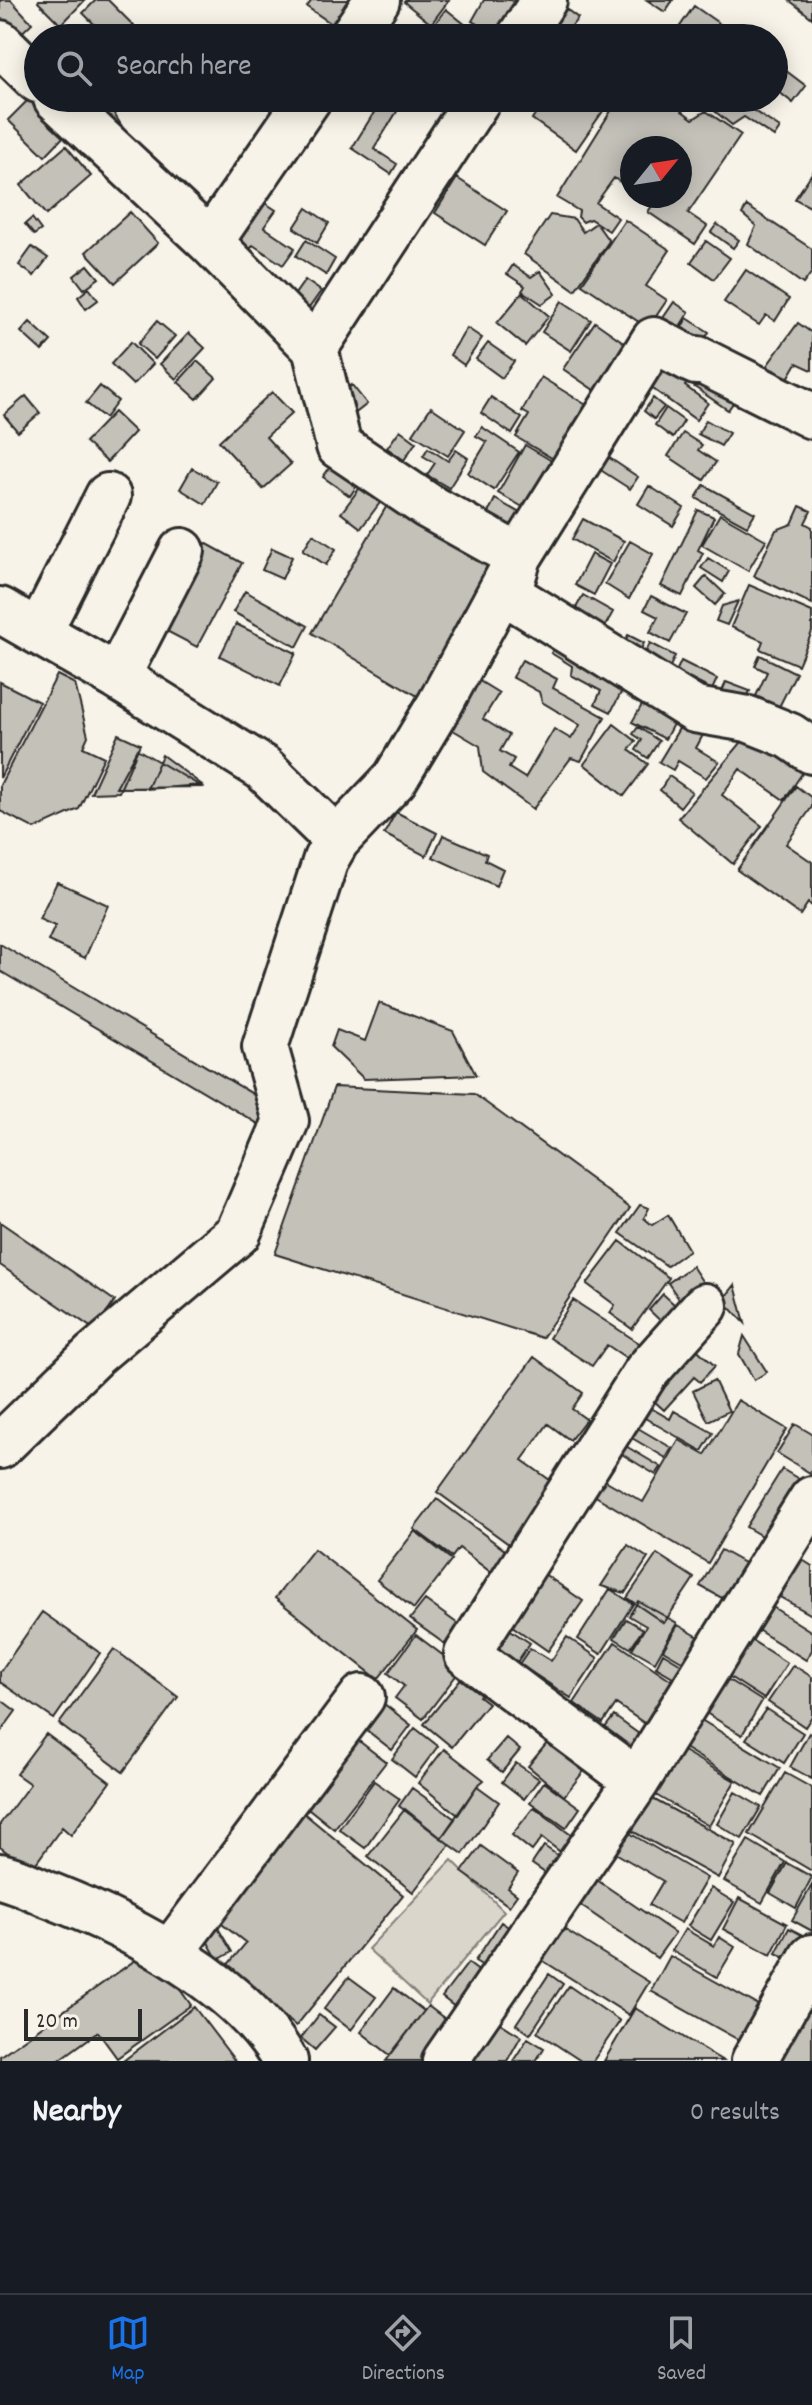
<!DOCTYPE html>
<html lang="en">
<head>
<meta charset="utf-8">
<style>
  :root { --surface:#171b24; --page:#242831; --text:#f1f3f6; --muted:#9ea1a6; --line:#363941; --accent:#1a73e8 }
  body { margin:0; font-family:Dekko,sans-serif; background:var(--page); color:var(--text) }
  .compass { position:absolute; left:620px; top:136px; width:72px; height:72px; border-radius:50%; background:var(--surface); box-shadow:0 4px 20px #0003; rotate:60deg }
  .scale { position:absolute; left:24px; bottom:20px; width:118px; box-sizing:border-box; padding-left:8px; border:4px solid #2b2b2b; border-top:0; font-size:22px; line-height:28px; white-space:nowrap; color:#2b2b2b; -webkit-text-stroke:6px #f7f3e8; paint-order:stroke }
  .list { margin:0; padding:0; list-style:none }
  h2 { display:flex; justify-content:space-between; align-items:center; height:104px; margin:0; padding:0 32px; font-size:34px }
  h2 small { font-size:26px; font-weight:400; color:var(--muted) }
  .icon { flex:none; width:44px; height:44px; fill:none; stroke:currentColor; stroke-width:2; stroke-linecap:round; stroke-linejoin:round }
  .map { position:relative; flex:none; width:812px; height:2061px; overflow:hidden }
  .search { position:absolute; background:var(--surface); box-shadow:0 4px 20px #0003; left:24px; right:24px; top:24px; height:88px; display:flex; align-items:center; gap:20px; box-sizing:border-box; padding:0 28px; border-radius:44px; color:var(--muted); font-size:30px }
  .sheet { height:232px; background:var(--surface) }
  nav { display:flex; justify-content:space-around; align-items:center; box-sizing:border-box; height:112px; border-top:2px solid var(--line); background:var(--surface); font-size:22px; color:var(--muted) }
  nav a { display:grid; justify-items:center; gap:4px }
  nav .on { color:var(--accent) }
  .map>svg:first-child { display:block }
</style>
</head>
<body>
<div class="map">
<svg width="812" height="2061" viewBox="0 0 812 2061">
  <rect width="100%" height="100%" fill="#f7f3e8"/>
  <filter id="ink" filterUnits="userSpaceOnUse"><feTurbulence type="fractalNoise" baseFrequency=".0125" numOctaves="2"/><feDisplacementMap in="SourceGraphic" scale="16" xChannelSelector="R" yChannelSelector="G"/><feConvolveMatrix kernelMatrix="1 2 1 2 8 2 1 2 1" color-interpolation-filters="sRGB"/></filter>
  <g filter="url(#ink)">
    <path fill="#dad6cc" stroke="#82807c" stroke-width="2" d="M 452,1860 L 504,1911 L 427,2004 L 368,1949 Z"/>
    <path fill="#c4c1b9" stroke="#2b2b2b" stroke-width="2" d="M 0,0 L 11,0 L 32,23 L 10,44 L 0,32 Z
      M 39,0 L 85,0 L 61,25 L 38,2 Z
      M 96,0 L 108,0 L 146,38 L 108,38 L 83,13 Z
      M 312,0 L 353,0 L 335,26 L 307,7 Z
      M 406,0 L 449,0 L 431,24 L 404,2 Z
      M 484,0 L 511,0 L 520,6 L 502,38 L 472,21 Z
      M 554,0 L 578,18 L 562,38 L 553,38 L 533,23 Z
      M 647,0 L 673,0 L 665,12 Z
      M 789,0 L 812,0 L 812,18 Z
      M 694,6 L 740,38 L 672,38 Z
      M 446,9 L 467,26 L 449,38 L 424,38 Z
      M 381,22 L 396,31 L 392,38 L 371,38 Z
      M 785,70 L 806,86 L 793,103 L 774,88 L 774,84 Z
      M 32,96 L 68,132 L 45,156 L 8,120 Z
      M 383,98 L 404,100 L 374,149 L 397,164 L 391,174 L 352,148 Z
      M 546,98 L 612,98 L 576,150 L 532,119 Z
      M 619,98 L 689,98 L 682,111 L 693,119 L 706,111 L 741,135 L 688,213 L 707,226 L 695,244 L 648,212 L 653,204 L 641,196 L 680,196 L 680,148 L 632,148 L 632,190 L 614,178 L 596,203 L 618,218 L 609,231 L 590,219 L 583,222 L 578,217 L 579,211 L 557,198 Z
      M 716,98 L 734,98 L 780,128 L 774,137 L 744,117 L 732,125 L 707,105 Z
      M 111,109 L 123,128 L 110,136 L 99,116 Z
      M 66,146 L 91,176 L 46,215 L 21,185 Z
      M 812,173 L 812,208 L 795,199 Z
      M 457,178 L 507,211 L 485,245 L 435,213 Z
      M 259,199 L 276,210 L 264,227 L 295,248 L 283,265 L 253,245 L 246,255 L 230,244 Z
      M 747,206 L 812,249 L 812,272 L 803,284 L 748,244 L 756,226 L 742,214 Z
      M 307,208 L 329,223 L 317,243 L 294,228 Z
      M 130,212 L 158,243 L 115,283 L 86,252 Z
      M 550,215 L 574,219 L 583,232 L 596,223 L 609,241 L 575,290 L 524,254 Z
      M 32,218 L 41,230 L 34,235 L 25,224 Z
      M 625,220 L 670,250 L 646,286 L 667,300 L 648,328 L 582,284 Z
      M 717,224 L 739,240 L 733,248 L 711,232 Z
      M 306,240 L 335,259 L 326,275 L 296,256 Z
      M 706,241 L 730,258 L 714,279 L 691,262 Z
      M 32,247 L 48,258 L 34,276 L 19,265 Z
      M 88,265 L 99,278 L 84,289 L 74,276 Z
      M 513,265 L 531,277 L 540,271 L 556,294 L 542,304 L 522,291 L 525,286 L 507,274 Z
      M 746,270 L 789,299 L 775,321 L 766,315 L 759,325 L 724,302 Z
      M 305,280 L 321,291 L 309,308 L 293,297 Z
      M 89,288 L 98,300 L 86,309 L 78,297 Z
      M 522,293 L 549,316 L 525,346 L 497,323 Z
      M 562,301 L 591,320 L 571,351 L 542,332 Z
      M 674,302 L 689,312 L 677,331 L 661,321 Z
      M 687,318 L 709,332 L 693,359 L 671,346 Z
      M 157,321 L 175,336 L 155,359 L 138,344 Z
      M 30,322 L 51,341 L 42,351 L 21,332 Z
      M 595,322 L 629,346 L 597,392 L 563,369 Z
      M 798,323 L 812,333 L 812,370 L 797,363 L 787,380 L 766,367 Z
      M 467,328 L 482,338 L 464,365 L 450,355 Z
      M 189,333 L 205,348 L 176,379 L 160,364 Z
      M 131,342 L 153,364 L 133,385 L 111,364 Z
      M 488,343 L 514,361 L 502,378 L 476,359 Z
      M 667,347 L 697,370 L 685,386 L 708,403 L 696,420 L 642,381 Z
      M 197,361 L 216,378 L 197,399 L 178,382 Z
      M 705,368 L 740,393 L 728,410 L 693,386 Z
      M 541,377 L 588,406 L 557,461 L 516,437 L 529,415 L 522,411 Z
      M 352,385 L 367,404 L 348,419 L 333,399 Z
      M 100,386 L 118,401 L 105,418 L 86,403 Z
      M 272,392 L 292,413 L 266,437 L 291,464 L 263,489 L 219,441 Z
      M 26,396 L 40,413 L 18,432 L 4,415 Z
      M 491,397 L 522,418 L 512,434 L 481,413 Z
      M 653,398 L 664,407 L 654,419 L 644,411 Z
      M 431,407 L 465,430 L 448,456 L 413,434 Z
      M 666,408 L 684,421 L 673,438 L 655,425 Z
      M 114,412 L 135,432 L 107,462 L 85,442 Z
      M 706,420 L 729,433 L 721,446 L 698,434 Z
      M 482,427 L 519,452 L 494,490 L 468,473 L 487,442 L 476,436 Z
      M 400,430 L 416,442 L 404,460 L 387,448 Z
      M 683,433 L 702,445 L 698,450 L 716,462 L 704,480 L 668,456 Z
      M 525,445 L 557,464 L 530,511 L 498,493 Z
      M 593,447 L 638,477 L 630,489 L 585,460 Z
      M 428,448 L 448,461 L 456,450 L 468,458 L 449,488 L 427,475 L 435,463 L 423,456 Z
      M 335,460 L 362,478 L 350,496 L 323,477 Z
      M 192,468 L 217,482 L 205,504 L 180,489 Z
      M 362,485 L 382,500 L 361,528 L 341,513 Z
      M 704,485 L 755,513 L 747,526 L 696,498 Z
      M 649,486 L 684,508 L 673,526 L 638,504 Z
      M 392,497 L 501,561 L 421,698 L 312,633 Z
      M 495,499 L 525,516 L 517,530 L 488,513 Z
      M 800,506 L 811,511 L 805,523 L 812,527 L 812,604 L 754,576 L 776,530 L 792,524 Z
      M 698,510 L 714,517 L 698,550 L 703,553 L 682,596 L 661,586 Z
      M 720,514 L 766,540 L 748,571 L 702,545 Z
      M 583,519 L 624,541 L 613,562 L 572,539 Z
      M 313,534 L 336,549 L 326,565 L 303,550 Z
      M 200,540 L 242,563 L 197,647 L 155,625 Z
      M 630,541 L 653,554 L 629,599 L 605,584 Z
      M 272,548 L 292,557 L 282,579 L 262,570 Z
      M 591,554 L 610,564 L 594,595 L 575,585 Z
      M 708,558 L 729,571 L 723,582 L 701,568 Z
      M 706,576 L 725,594 L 715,605 L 696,588 Z
      M 749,585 L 812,612 L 812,632 L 798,665 L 760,649 L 763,641 L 731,627 Z
      M 245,591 L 308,626 L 297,647 L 233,612 Z
      M 583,595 L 613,612 L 599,637 L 570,619 Z
      M 651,596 L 686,614 L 670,643 L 650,632 L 658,617 L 644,610 Z
      M 738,601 L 727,625 L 716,621 L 722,606 Z
      M 236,624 L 296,653 L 280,686 L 220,656 Z
      M 628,635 L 644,643 L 639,653 L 623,646 Z
      M 560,639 L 624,687 L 611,712 L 595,704 L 601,691 L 571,675 L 572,666 L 551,653 Z
      M 650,643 L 675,656 L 667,673 L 642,661 Z
      M 760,655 L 796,673 L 779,707 L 756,696 L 767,672 L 755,666 Z
      M 522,660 L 557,679 L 553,688 L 605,717 L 581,761 L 571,758 L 533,809 L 483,772 L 480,746 L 448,727 L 476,679 L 499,693 L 483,719 L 509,735 L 500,751 L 514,759 L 509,768 L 525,778 L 554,729 L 571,739 L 580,725 L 542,702 L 539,692 L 512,677 Z
      M 681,661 L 717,679 L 712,690 L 676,672 Z
      M 57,675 L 75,684 L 88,736 L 83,747 L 104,757 L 79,809 L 35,829 L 0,811 L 0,785 Z
      M 0,682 L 39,702 L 0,778 Z
      M 726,682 L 750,691 L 743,706 L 720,696 Z
      M 638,690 L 679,713 L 665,739 L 632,722 L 642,705 L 633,700 Z
      M 683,722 L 703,735 L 696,748 L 719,762 L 706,778 L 678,761 L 673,770 L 659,762 Z
      M 614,724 L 636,741 L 629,750 L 648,764 L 624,796 L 584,764 Z
      M 638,727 L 659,741 L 648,758 L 636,750 L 642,740 L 633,734 Z
      M 751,731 L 812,759 L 784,800 L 740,769 L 722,795 L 762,826 L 733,864 L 678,818 Z
      M 118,734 L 140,744 L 119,792 L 91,793 Z
      M 137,749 L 202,787 L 116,788 Z
      M 162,755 L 202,785 L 147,789 Z
      M 669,776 L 692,792 L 680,807 L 660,790 Z
      M 796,786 L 812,798 L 812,807 L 786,844 L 812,862 L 812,906 L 808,903 L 800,915 L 737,870 Z
      M 396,812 L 437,833 L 426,856 L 384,834 Z
      M 443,835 L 487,854 L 485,860 L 503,869 L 496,886 L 433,857 Z
      M 57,882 L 108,905 L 85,958 L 48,941 L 55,926 L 39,919 Z
      M 0,944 L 273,1106 L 262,1126 L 0,971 Z
      M 379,1003 L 453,1031 L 476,1075 L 364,1079 L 331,1047 L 337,1030 L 365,1041 Z
      M 334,1087 L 474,1094 L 630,1208 L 542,1338 L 275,1254 Z
      M 640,1205 L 649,1208 L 644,1218 L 652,1225 L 668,1215 L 689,1250 L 667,1266 L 620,1233 Z
      M 0,1222 L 115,1301 L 95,1330 L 0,1265 Z
      M 620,1241 L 669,1278 L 632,1329 L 610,1313 L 615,1305 L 587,1284 Z
      M 692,1266 L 712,1296 L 688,1312 L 668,1283 Z
      M 735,1285 L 745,1323 L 723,1300 Z
      M 663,1294 L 686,1315 L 672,1332 L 649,1310 Z
      M 573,1300 L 653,1352 L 643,1369 L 607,1345 L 592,1366 L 549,1338 Z
      M 744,1336 L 767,1372 L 754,1380 L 739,1354 Z
      M 687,1340 L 715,1366 L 700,1382 L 694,1377 L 664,1410 L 642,1390 Z
      M 534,1357 L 583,1393 L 572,1409 L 586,1419 L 570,1440 L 548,1424 L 522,1460 L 561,1488 L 517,1550 L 437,1492 Z
      M 714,1380 L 729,1411 L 708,1421 L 693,1391 Z
      M 738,1400 L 787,1429 L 708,1563 L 587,1491 L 596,1475 L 643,1502 L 679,1440 L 705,1455 Z
      M 644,1404 L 670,1419 L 674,1411 L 713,1433 L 702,1451 L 638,1414 Z
      M 631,1424 L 672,1448 L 666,1458 L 625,1434 Z
      M 795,1424 L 812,1434 L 812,1468 L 810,1473 L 777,1453 Z
      M 624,1445 L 661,1467 L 656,1475 L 620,1453 Z
      M 782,1469 L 812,1487 L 777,1545 L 746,1527 Z
      M 437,1499 L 522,1563 L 506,1584 L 459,1548 L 452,1557 L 414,1529 Z
      M 415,1531 L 452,1560 L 414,1609 L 377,1580 Z
      M 628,1545 L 648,1558 L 625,1593 L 601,1586 Z
      M 314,1549 L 417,1630 L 378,1679 L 275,1598 Z
      M 721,1550 L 751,1567 L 731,1603 L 700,1586 Z
      M 657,1554 L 694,1578 L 664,1623 L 627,1598 Z
      M 801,1559 L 812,1566 L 812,1615 L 780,1597 Z
      M 540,1571 L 583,1601 L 548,1651 L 505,1621 Z
      M 610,1589 L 633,1604 L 601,1654 L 578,1639 Z
      M 425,1600 L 469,1632 L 456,1652 L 410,1619 Z
      M 638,1601 L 677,1623 L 655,1662 L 632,1649 L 646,1626 L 629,1616 Z
      M 771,1606 L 812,1632 L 812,1650 L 806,1660 L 756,1629 Z
      M 42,1612 L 100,1653 L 54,1719 L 0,1682 L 0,1672 Z
      M 626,1619 L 643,1629 L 630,1648 L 614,1638 Z
      M 503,1625 L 530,1643 L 509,1674 L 483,1656 Z
      M 678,1625 L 709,1643 L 694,1668 L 663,1650 Z
      M 416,1635 L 461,1669 L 423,1719 L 395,1698 L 404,1686 L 388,1673 Z
      M 745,1636 L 787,1663 L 764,1699 L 722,1672 Z
      M 567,1637 L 598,1658 L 571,1698 L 519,1664 L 530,1648 L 551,1661 Z
      M 615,1642 L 680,1686 L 653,1729 L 616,1704 L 603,1723 L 574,1703 Z
      M 114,1649 L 178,1697 L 123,1772 L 59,1724 Z
      M 663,1653 L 693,1671 L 685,1684 L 656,1667 Z
      M 793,1665 L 812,1677 L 812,1716 L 805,1727 L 768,1702 Z
      M 471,1666 L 491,1682 L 479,1696 L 488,1703 L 452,1747 L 424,1724 Z
      M 719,1674 L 762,1701 L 742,1735 L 698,1708 Z
      M 374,1696 L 411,1725 L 392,1750 L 355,1721 Z
      M 0,1699 L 16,1711 L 0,1733 Z
      M 766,1709 L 803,1733 L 784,1763 L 746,1739 Z
      M 693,1715 L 780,1768 L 763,1796 L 676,1743 Z
      M 614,1716 L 650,1742 L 637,1760 L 601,1733 Z
      M 415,1728 L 438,1746 L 415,1777 L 392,1759 Z
      M 809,1733 L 812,1735 L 812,1779 L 790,1767 Z
      M 46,1734 L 110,1782 L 71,1835 L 62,1827 L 31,1870 L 0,1847 L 0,1824 L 30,1784 L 16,1774 Z
      M 350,1734 L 386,1762 L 334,1829 L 298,1800 Z
      M 506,1738 L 520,1750 L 502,1772 L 487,1760 Z
      M 548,1742 L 584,1771 L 564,1796 L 528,1766 Z
      M 673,1745 L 735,1781 L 709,1826 L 647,1790 Z
      M 444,1749 L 484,1780 L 477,1786 L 458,1815 L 418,1783 Z
      M 516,1763 L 539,1779 L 524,1799 L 502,1782 Z
      M 785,1773 L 812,1788 L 812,1871 L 749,1834 Z
      M 374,1781 L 400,1799 L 365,1848 L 339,1829 Z
      M 544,1782 L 580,1808 L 566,1828 L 530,1802 Z
      M 477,1786 L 499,1802 L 463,1854 L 441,1838 Z
      M 412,1788 L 455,1819 L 441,1838 L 399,1806 Z
      M 735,1792 L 761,1807 L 742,1839 L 717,1824 Z
      M 651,1798 L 736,1844 L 718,1878 L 632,1831 Z
      M 534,1807 L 579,1841 L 567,1857 L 542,1838 L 532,1851 L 512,1835 Z
      M 405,1809 L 450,1845 L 413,1892 L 368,1856 Z
      M 300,1810 L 403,1895 L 296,2026 L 225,1968 L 246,1943 L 213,1917 Z
      M 619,1827 L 707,1878 L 681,1923 L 649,1905 L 663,1881 L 607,1848 Z
      M 748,1840 L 785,1862 L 762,1903 L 724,1881 Z
      M 481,1846 L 518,1873 L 508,1888 L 517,1895 L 509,1906 L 462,1872 Z
      M 544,1846 L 570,1864 L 558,1882 L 532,1864 Z
      M 787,1863 L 812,1877 L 796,1908 L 770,1893 Z
      M 594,1878 L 675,1933 L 657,1958 L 577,1903 Z
      M 812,1885 L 812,1931 L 792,1920 Z
      M 711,1888 L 734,1902 L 711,1940 L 688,1926 Z
      M 739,1898 L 787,1924 L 771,1955 L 723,1929 Z
      M 501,1922 L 520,1935 L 495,1973 L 475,1961 Z
      M 215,1923 L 232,1952 L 218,1960 L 201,1930 Z
      M 554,1923 L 649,1982 L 629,2015 L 534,1955 Z
      M 789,1928 L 812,1940 L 800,1966 L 776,1953 Z
      M 685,1929 L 714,1946 L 719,1937 L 735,1947 L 717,1977 L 672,1951 Z
      M 151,1949 L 191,2005 L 117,2058 L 98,2032 L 58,2061 L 0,2061 L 0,2056 Z
      M 670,1956 L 763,2008 L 744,2043 L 651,1991 Z
      M 468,1963 L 490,1980 L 464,2014 L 442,1997 Z
      M 549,1974 L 563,1984 L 530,2034 L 516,2024 Z
      M 349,1977 L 376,1997 L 351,2030 L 324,2009 Z
      M 569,1986 L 620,2021 L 593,2061 L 581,2061 L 537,2032 Z
      M 394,1988 L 424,2011 L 390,2055 L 361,2032 Z
      M 812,1996 L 812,2061 L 774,2061 Z
      M 428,2006 L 453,2025 L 424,2061 L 386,2061 Z
      M 194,2007 L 235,2061 L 123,2061 Z
      M 635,2008 L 723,2061 L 604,2061 Z
      M 319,2015 L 335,2027 L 315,2050 L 301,2038 Z
      M 492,2018 L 521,2036 L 507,2061 L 472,2061 L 468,2058 Z
      M 528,2038 L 544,2048 L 536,2061 L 513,2061 Z"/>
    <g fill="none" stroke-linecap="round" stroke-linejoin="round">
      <defs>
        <path id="minor" d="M 351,38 L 377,0
          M 519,38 L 544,0
          M 0,43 L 38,80
          M 56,98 L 210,242 L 315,348 L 339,446 L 428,506 L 519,557 L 508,594 L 695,710 L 748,719 L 790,736 L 812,751
          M 210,242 L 309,98
          M 315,348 L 479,98
          M 0,610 L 117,677 L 263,768 L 337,840
          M 39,632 L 108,496
          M 117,677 L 182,551
          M 0,1446 L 94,1355 L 238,1233 L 286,1121 L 265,1047 L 326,859 L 337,840 L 395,779 L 440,704 L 519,557 L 654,340 L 696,362 L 698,359 L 812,416
          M 637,1781 L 467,1654 L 646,1372 L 705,1306
          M 0,1876 C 18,1880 35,1889 52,1896 C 131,1927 242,1984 285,2061
          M 170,1953 L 362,1697
          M 445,2061 L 637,1781 L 812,1499
          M 754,2061 L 812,1957"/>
      </defs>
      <use href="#minor" stroke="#2b2b2b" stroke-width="50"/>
      <use href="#minor" stroke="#f7f3e8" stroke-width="44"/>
    </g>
  </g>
</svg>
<svg class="compass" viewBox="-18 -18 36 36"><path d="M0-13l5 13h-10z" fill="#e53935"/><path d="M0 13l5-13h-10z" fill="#9ea1a6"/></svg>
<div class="scale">20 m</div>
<div class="search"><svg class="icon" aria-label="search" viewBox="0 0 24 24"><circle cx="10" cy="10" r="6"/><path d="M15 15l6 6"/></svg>Search here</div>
</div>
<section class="sheet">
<h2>Nearby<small>0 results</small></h2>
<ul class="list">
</ul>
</section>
<nav>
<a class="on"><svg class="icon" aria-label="map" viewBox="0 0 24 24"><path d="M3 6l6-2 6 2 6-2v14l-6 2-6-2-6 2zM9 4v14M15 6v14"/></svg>Map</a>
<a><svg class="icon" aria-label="directions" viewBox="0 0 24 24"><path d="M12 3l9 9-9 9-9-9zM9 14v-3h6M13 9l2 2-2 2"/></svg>Directions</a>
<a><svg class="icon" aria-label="saved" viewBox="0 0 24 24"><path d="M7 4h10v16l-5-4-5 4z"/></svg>Saved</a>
</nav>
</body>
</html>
